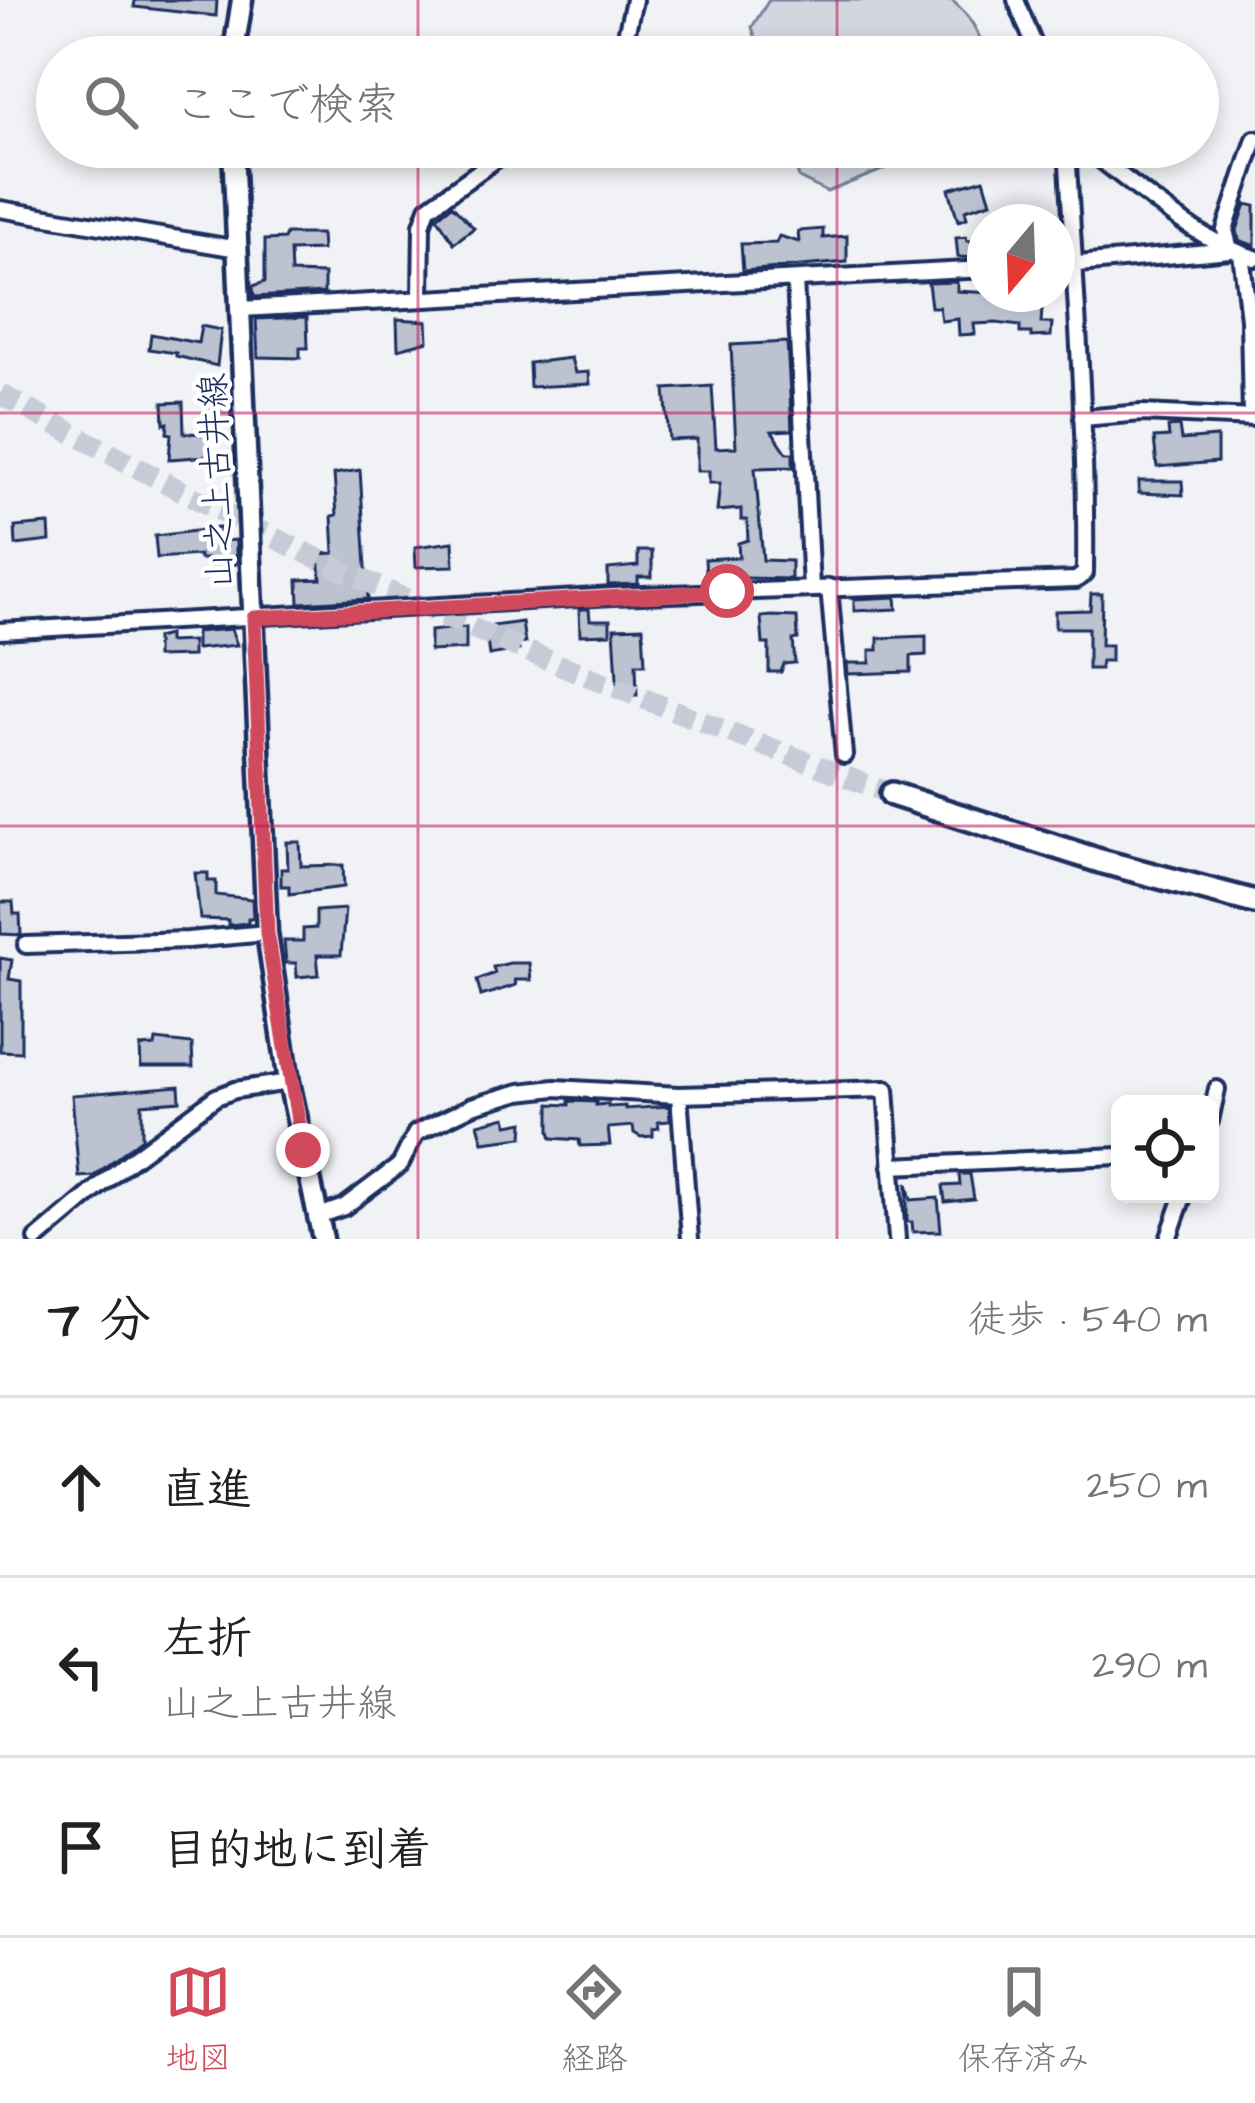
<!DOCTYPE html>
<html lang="ja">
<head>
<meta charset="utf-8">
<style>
  :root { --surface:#fff; --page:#f2f2f2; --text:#202124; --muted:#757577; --line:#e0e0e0; --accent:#d1495b }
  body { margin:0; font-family:"Architects Daughter","Klee One",sans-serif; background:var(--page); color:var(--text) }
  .controls { position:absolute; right:36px; bottom:36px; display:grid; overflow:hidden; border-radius:18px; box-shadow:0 6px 18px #0003 }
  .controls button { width:108px; height:108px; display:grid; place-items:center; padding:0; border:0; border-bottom:3px solid var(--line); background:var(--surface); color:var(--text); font:60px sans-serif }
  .compass { position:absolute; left:967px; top:204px; width:108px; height:108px; border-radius:50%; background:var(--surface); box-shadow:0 6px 18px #0003; rotate:199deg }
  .stop { position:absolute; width:36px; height:36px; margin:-27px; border:9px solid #d1495b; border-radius:50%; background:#fff }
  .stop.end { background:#d1495b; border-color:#fff; box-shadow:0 3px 12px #0008 }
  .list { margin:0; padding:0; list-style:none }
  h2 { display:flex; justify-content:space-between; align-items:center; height:156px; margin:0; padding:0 48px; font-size:51px }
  h2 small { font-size:39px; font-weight:400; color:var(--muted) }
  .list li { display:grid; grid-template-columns:78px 1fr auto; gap:36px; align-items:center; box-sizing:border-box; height:180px; padding:0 48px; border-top:3px solid var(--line) }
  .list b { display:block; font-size:45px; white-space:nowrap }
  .list p { margin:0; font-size:39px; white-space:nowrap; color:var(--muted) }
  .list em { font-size:39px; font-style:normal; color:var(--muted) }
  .icon { flex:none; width:66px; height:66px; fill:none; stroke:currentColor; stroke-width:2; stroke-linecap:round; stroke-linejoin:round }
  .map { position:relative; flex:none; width:1255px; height:1239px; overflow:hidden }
  .search { position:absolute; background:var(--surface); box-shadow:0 6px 18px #0003; left:36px; right:36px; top:36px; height:132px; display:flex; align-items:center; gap:30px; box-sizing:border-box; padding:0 42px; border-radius:66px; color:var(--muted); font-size:45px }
  .sheet { height:696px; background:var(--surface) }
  nav { display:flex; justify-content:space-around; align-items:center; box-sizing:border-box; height:168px; border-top:3px solid var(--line); background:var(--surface); font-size:33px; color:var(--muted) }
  nav a { display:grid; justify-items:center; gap:6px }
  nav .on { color:var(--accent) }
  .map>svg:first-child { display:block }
</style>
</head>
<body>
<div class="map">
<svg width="1255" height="1239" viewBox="0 0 1255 1239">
  <rect width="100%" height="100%" fill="#f1f2f5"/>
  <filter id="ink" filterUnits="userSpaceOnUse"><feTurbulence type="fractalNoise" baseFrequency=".00833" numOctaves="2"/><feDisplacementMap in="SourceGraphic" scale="24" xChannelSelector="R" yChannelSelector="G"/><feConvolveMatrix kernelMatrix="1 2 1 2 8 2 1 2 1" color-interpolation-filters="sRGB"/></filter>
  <g filter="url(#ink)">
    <path fill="#d2d6df" stroke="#76829e" stroke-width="3" d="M 769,0 L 951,0 C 969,13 981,35 986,57 L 762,57 L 752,27 Z
      M 790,147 L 940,147 L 827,192 L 799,178 Z"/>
    <path fill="#bcc2d0" stroke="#1b2f5e" stroke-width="3" d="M 135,0 L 217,0 L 216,16 L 134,7 Z
      M 984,179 L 991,202 L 965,210 L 967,218 L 958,221 L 949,189 Z
      M 1246,204 L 1255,206 L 1255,246 L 1239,240 L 1237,230 Z
      M 452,205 L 474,228 L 454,243 L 437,217 Z
      M 823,229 L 823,238 L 847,236 L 847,262 L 743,271 L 741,244 L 776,243 L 779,236 L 799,242 L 798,231 Z
      M 286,234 L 321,234 L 322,250 L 290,251 L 291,273 L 324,274 L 324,293 L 254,297 L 253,286 L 265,282 L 265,240 L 284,239 Z
      M 966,237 L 967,241 L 985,239 L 985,258 L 958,257 L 956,238 Z
      M 957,282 L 957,291 L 1043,296 L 1041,323 L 1052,323 L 1051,336 L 1031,337 L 1031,333 L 1020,333 L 1020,326 L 996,323 L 974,324 L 975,334 L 959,335 L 958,319 L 941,321 L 939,307 L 931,307 L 928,283 Z
      M 307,317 L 308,348 L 300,348 L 300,358 L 258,357 L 256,319 Z
      M 397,319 L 427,321 L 428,341 L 398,349 Z
      M 201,326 L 221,330 L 217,366 L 176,356 L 176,353 L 149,349 L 151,334 L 198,343 Z
      M 787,342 L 792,430 L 772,431 L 787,453 L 793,453 L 793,467 L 755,468 L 763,560 L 791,561 L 791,579 L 706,577 L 705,559 L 739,557 L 738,543 L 748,540 L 747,520 L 741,520 L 741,509 L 717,511 L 720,483 L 709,483 L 709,471 L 697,471 L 697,439 L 669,440 L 665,389 L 712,386 L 716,448 L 736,447 L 731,345 Z
      M 571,358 L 575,373 L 589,372 L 590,384 L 530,387 L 529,363 Z
      M 183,402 L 184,433 L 210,434 L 209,456 L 169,459 L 171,434 L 167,433 L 168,423 L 164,424 L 163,403 Z
      M 208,403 L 231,406 L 231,420 L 219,420 L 218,427 L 206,427 Z
      M 1179,426 L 1181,440 L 1217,437 L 1217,462 L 1157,467 L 1154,438 L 1169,437 L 1168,427 Z
      M 360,470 L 368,599 L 299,603 L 298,580 L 321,579 L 319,554 L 334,553 L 332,516 L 337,515 L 334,474 Z
      M 1139,481 L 1182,481 L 1183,495 L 1139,493 Z
      M 49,524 L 50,541 L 16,545 L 15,527 Z
      M 219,528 L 219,541 L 236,540 L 236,564 L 210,566 L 209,559 L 199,559 L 199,555 L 157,558 L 155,536 Z
      M 453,542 L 454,566 L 416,567 L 415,547 Z
      M 638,551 L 652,551 L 652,577 L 638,577 L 638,584 L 608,585 L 608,569 L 638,566 Z
      M 1091,594 L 1102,594 L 1101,645 L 1111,645 L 1111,661 L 1101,661 L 1100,669 L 1088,669 L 1088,628 L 1055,628 L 1055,611 L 1090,610 Z
      M 896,597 L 897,609 L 854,611 L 854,599 Z
      M 579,609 L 589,609 L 590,620 L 610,620 L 610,634 L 580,635 Z
      M 771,616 L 797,617 L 798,639 L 793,640 L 795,663 L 784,664 L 781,672 L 769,672 L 769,644 L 763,644 L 761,617 Z
      M 522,622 L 525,643 L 518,644 L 519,650 L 489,655 L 485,627 Z
      M 466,627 L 466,649 L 430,651 L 430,631 Z
      M 643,627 L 645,664 L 636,664 L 637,695 L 618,696 L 614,628 Z
      M 231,629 L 237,645 L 196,649 L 196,632 Z
      M 168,635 L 168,642 L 192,641 L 192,656 L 156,657 L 156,638 Z
      M 926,636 L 926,655 L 911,656 L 911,672 L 848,674 L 847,663 L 870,663 L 870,650 L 878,650 L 878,638 Z
      M 287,842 L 300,842 L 301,866 L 343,865 L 344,887 L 289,894 L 289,886 L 281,886 L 281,869 L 288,869 Z
      M 195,873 L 208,873 L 208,881 L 216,881 L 216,895 L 252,899 L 253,918 L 248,918 L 248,923 L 228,925 L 228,920 L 200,919 Z
      M 0,902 L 13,902 L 14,914 L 20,914 L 21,935 L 1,934 Z
      M 345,909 L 341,955 L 317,955 L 319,975 L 297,977 L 296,963 L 286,963 L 284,941 L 303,941 L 303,929 L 316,928 L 316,911 Z
      M 0,958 L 12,960 L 9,979 L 21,981 L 21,1052 L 0,1051 Z
      M 510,963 L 529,963 L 531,980 L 515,980 L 516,985 L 481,996 L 477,980 L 495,973 L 493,967 Z
      M 156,1040 L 192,1044 L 193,1067 L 141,1067 L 140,1047 L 155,1046 Z
      M 179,1086 L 180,1101 L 142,1104 L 142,1138 L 94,1176 L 79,1177 L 72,1095 Z
      M 569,1101 L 596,1102 L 596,1105 L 608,1104 L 608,1107 L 625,1106 L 625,1109 L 669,1106 L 670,1121 L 658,1122 L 659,1128 L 653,1129 L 653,1136 L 641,1137 L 634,1133 L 633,1126 L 608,1128 L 610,1145 L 580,1146 L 579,1140 L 552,1138 L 550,1131 L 550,1104 L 569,1105 Z
      M 506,1117 L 508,1125 L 524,1122 L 523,1137 L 483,1142 L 478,1124 Z
      M 959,1174 L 970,1174 L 974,1199 L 945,1202 L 943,1186 L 960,1185 Z
      M 907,1183 L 911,1200 L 938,1198 L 941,1231 L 913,1232 L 912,1222 L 907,1222 Z"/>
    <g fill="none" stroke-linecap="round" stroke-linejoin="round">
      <path stroke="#c6cbd7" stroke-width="21" stroke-dasharray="21 10" stroke-linecap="butt" d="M 0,394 C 107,452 214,510 325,562 C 510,649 701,722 892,794"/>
      <defs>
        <path id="minor" d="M 1016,0 L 1039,57
          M 621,57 L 634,0
          M 1084,147 C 1137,186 1191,238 1255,258
          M 0,209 L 238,249
          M 1230,250 L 1225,230 L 1255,139
          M 1241,253 L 1249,319 L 1251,416
          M 1057,266 L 1230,250
          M 795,280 L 811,587
          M 421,297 L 422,225 L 428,208 L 513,147
          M 240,309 L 985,269
          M 1082,418 L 1142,413 L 1255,418
          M 829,587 L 844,755
          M 0,631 L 614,596 L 1076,580 L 1085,573 C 1087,431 1075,289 1067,147
          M 26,945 L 188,940 L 267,933
          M 679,1095 L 690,1239
          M 1210,1121 L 1217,1089
          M 891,1166 L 1120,1156
          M 316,1217 L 344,1207 L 400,1165 L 416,1133 L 472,1106 L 520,1092 L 555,1088 L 679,1095 L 886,1089 L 897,1239
          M 37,1239 L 127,1163 L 216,1097 L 235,1090 L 289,1082
          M 1168,1239 L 1184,1194"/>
        <path id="major" d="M 233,57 L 242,0
          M 233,147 L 267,933 L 289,1082 L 323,1239"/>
        <path id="highway" d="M 892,794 L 1100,861 L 1255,902"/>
      </defs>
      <use href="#minor" stroke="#1b2f5e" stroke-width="22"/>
      <use href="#major" stroke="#1b2f5e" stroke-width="27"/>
      <use href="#highway" stroke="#1b2f5e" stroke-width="30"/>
      <use href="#minor" stroke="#fff" stroke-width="14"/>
      <use href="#major" stroke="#fff" stroke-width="18"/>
      <use href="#highway" stroke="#fff" stroke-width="21"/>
    </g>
  </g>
  <g fill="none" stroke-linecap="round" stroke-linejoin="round" filter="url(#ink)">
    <path stroke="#d1495b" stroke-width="15" d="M 303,1150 L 267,933 L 254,618 L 727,591"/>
  </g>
  <path fill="none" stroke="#c2185b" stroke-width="3" stroke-opacity="0.55" d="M 418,0 L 418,57M 837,0 L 837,57M 418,147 L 418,1239M 837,147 L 837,1239M 0,413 L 1255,413M 0,826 L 1255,826"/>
  <g text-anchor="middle" stroke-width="9" stroke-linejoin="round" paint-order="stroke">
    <g font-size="36" fill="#1b2f5e" stroke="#fff">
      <text transform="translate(215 481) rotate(-92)" y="13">山之上古井線</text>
    </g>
  </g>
</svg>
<div class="controls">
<button><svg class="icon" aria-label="locate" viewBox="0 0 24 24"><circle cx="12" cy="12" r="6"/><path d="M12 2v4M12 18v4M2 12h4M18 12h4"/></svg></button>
</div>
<svg class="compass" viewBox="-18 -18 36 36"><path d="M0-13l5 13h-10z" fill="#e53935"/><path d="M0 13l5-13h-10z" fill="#757577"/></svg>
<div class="stop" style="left:727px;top:591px"></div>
<div class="stop end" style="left:303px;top:1150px"></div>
<div class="search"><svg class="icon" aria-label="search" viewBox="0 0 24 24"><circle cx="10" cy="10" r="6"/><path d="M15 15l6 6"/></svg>ここで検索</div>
</div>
<section class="sheet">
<h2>7 分<small>徒歩 · 540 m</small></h2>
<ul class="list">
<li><svg class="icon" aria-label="ahead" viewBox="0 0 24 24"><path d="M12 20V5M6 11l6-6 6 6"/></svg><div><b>直進</b></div><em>250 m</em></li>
<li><svg class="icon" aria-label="left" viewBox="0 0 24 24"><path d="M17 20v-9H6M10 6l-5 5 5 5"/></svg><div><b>左折</b><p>山之上古井線</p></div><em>290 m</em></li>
<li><svg class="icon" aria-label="arrive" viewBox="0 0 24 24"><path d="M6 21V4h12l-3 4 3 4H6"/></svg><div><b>目的地に到着</b></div></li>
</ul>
</section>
<nav>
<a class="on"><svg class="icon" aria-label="map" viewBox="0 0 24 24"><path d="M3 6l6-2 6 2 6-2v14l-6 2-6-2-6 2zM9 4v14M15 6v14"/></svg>地図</a>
<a><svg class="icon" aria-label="directions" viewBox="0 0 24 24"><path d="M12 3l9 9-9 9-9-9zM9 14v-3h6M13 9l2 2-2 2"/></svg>経路</a>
<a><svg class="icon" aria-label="saved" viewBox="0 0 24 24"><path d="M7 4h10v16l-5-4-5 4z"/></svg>保存済み</a>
</nav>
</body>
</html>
